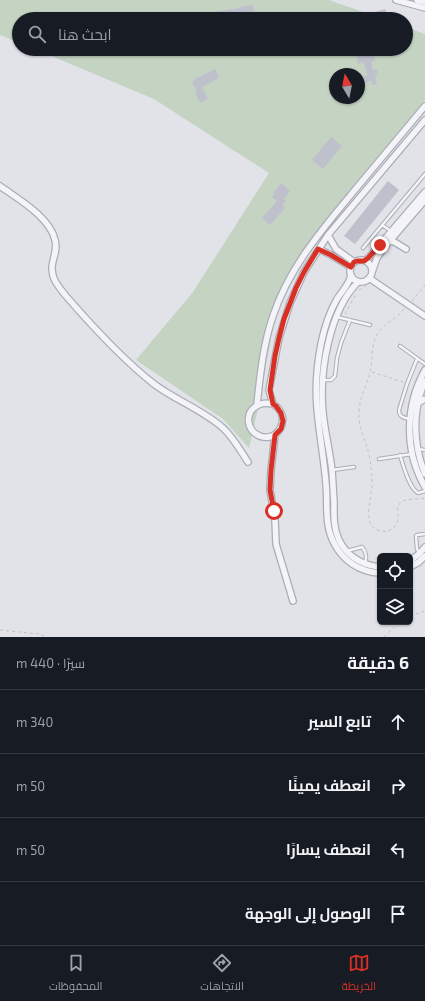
<!DOCTYPE html>
<html lang="ar">
<head>
<meta charset="utf-8">
<style>
  :root { --surface:#171b24; --page:#242831; --text:#f1f3f6; --muted:#9ea1a6; --line:#363941; --accent:#d93025 }
  body { margin:0; font-family:"Exo 2",Cairo,sans-serif; background:var(--page); color:var(--text); direction:rtl }
  .controls { position:absolute; right:12px; bottom:12px; display:grid; overflow:hidden; border-radius:6px; box-shadow:0 1px 3px #0004 }
  .controls button { width:36px; height:36px; display:grid; place-items:center; padding:0; border:0; border-bottom:1px solid var(--line); background:var(--surface); color:var(--text); font:20px sans-serif }
  .compass { position:absolute; left:329px; top:68px; width:36px; height:36px; border-radius:50%; background:var(--surface); box-shadow:0 1px 3px #0004; rotate:350deg }
  .stop { position:absolute; width:12px; height:12px; margin:-9px; border:3px solid #d93025; border-radius:50%; background:#fff }
  .stop.end { background:#d93025; border-color:#fff; box-shadow:0 1px 4px #0008 }
  .list { margin:0; padding:0; list-style:none }
  h2 { display:flex; justify-content:space-between; align-items:center; height:52px; margin:0; padding:0 16px; font-size:17px }
  h2 small { font-size:13px; font-weight:400; color:var(--muted) }
  .list li { display:grid; grid-template-columns:26px 1fr auto; gap:12px; align-items:center; box-sizing:border-box; height:64px; padding:0 16px; border-top:1px solid var(--line) }
  .list b { display:block; font-size:15px; white-space:nowrap }
  .list em { font-size:13px; font-style:normal; color:var(--muted) }
  .icon { flex:none; width:22px; height:22px; fill:none; stroke:currentColor; stroke-width:2; stroke-linecap:round; stroke-linejoin:round }
  .map { position:relative; flex:none; width:425px; height:637px; overflow:hidden; direction:ltr }
  .search { position:absolute; background:var(--surface); box-shadow:0 1px 3px #0004; left:12px; right:12px; top:12px; height:44px; display:flex; align-items:center; gap:10px; box-sizing:border-box; padding:0 14px; border-radius:22px; color:var(--muted); font-size:15px }
  .sheet { height:308px; background:var(--surface) }
  nav { display:flex; justify-content:space-around; align-items:center; box-sizing:border-box; height:56px; border-top:1px solid var(--line); background:var(--surface); font-size:11px; color:var(--muted) }
  nav a { display:grid; justify-items:center; gap:2px }
  nav .on { color:var(--accent) }
  .map>svg:first-child { display:block }
</style>
</head>
<body>
<div class="map">
<svg width="425" height="637" viewBox="0 0 425 637">
  <rect width="100%" height="100%" fill="#e1e3e9"/>
  <path fill="#c4d3c2" fill-rule="evenodd" d="M 0,0 L 329,0 L 383,19 L 19,19 L 19,43 L 0,35 Z
    M 406,27 L 425,34 L 425,100 L 325,220 L 298,267 L 275,316 L 257,413 L 249,448 L 223,419 L 136,360 L 193,292 L 269,173 L 154,99 L 35,49 L 406,49 ZM 335,74 L 359,74 L 359,98 L 335,98 Z"/>
  <path fill="#bec1cc" d="M 253,5 L 256,19 L 239,19 L 239,18 L 234,19 L 213,19 L 212,12 L 240,8 L 240,7 Z
    M 385,9 L 389,18 L 386,19 L 370,19 L 368,14 Z
    M 355,49 L 373,49 L 375,61 L 371,62 L 373,70 L 377,70 L 378,75 L 375,75 L 377,84 L 372,85 L 372,81 L 359,84 L 359,78 L 367,76 L 364,62 L 358,64 Z
    M 215,69 L 219,78 L 202,87 L 208,99 L 200,103 L 195,93 L 197,92 L 192,82 L 194,81 L 193,80 Z
    M 331,137 L 342,146 L 323,169 L 312,160 Z
    M 388,181 L 399,190 L 355,244 L 344,236 Z
    M 281,183 L 290,191 L 284,199 L 286,201 L 282,206 L 285,208 L 270,225 L 262,218 L 277,201 L 272,197 L 274,194 L 273,193 Z"/>
  <g fill="none" stroke-linecap="round" stroke-linejoin="round">
    <defs>
      <path id="lane" d="M 382,225 L 391,231
        M 363,248 L 425,174
        M 337,317 L 370,325
        M 400,346 L 425,364
        M 324,380 L 331,380 L 335,376 L 337,358 L 341,343 L 350,320
        M 410,419 C 404,418 399,417 399,410 L 407,384 L 417,359
        M 418,449 L 425,450
        M 400,455 C 403,465 409,488 418,493 L 425,491
        M 379,459 L 412,454
        M 332,470 L 354,467
        M 347,551 L 362,547 C 366,551 367,558 365,563
        M 419,553 L 417,549 L 416,536 L 417,535 L 425,534"/>
      <path id="street" d="M 396,0 L 425,8
        M 417,0 L 425,2
        M 0,186 C 18,199 50,217 55,240 C 57,247 55,254 53,261 C 49,276 57,285 66,296 C 92,326 122,359 154,384 C 175,400 203,410 223,428 C 233,437 240,450 248,462
        M 328,235 L 336,249 L 354,262
        M 391,240 L 406,249
        M 319,249 L 331,255 L 351,267
        M350 271a11 11 0 1 1 22 0a11 11 0 1 1-22 0Z
        M 365,261 L 371,255 L 425,192
        M 372,272 L 377,258 L 383,249 L 425,200
        M 351,275 C 349,285 342,291 337,299 C 329,313 324,329 321,344 C 317,365 315,387 317,408 C 319,433 324,458 326,484 C 328,503 324,525 334,543 C 343,561 360,572 380,573
        M 369,278 L 425,316
        M 358,282 C 329,311 319,373 323,413 C 325,433 330,451 332,471 C 333,481 333,491 334,501 C 334,514 333,527 339,540 C 347,556 362,565 380,567
        M 425,370 C 405,406 404,451 425,487
        M 425,381 C 412,411 413,444 425,474
        M 418,403 L 425,399
        M 273,404 C 259,401 246,409 249,424 C 250,428 253,432 256,434 C 275,447 295,418 273,404 L 269,390 L 279,338 L 290,303 L 304,272 L 328,235 L 425,120
        M 257,405 C 260,376 263,345 273,316 C 290,265 325,226 359,185 C 381,159 403,132 425,106
        M 275,435 L 271,470 L 270,490 L 275,519 L 276,544 L 293,601
        M 410,561 L 419,554 L 425,547
        M 410,567 L 419,562 L 425,556"/>
    </defs>
    <use href="#lane" stroke="#aaadb6" stroke-width="4.5"/>
    <use href="#street" stroke="#aaadb6" stroke-width="8"/>
    <path stroke="#bfc1c8" stroke-width="1" stroke-dasharray="3 3" stroke-linecap="butt" d="M 359,290 L 365,286 L 369,285
      M 412,301 L 425,285
      M 404,309 C 401,312 399,315 396,317 C 387,324 379,328 375,339 C 371,350 373,361 370,372 C 367,386 359,398 359,413 C 358,427 365,438 368,451 C 371,462 372,473 372,485 C 372,498 361,527 380,531 C 388,533 397,528 398,519 C 399,513 395,507 401,502 C 407,498 418,500 425,498
      M 345,314 L 356,294
      M 372,372 L 403,382
      M 410,616 L 425,611
      M 0,630 L 39,634 L 47,637
      M 384,637 L 390,631 L 401,622"/>
    <use href="#lane" stroke="#f4f4f8" stroke-width="2.5"/>
    <use href="#street" stroke="#f4f4f8" stroke-width="5.5"/>
  </g>
  <g fill="none" stroke-linecap="round" stroke-linejoin="round">
    <path stroke="#d93025" stroke-width="5" d="M 274,511 L 270,490 L 271,470 L 275,435 L 281,429 L 283,421 L 281,413 L 276,406 L 273,404 L 270,390 L 275,356 L 279,338 L 284,319 L 296,288 L 304,272 L 318,249 L 331,255 L 351,267 L 354,262 L 357,261 L 364,261 L 368,258 L 380,245"/>
  </g>
</svg>
<div class="controls">
<button><svg class="icon" aria-label="locate" viewBox="0 0 24 24"><circle cx="12" cy="12" r="6"/><path d="M12 2v4M12 18v4M2 12h4M18 12h4"/></svg></button>
<button><svg class="icon" aria-label="layers" viewBox="0 0 24 24"><path d="M12 4l9 5-9 5-9-5zM3 14l9 5 9-5"/></svg></button>
</div>
<svg class="compass" viewBox="-18 -18 36 36"><path d="M0-13l5 13h-10z" fill="#e53935"/><path d="M0 13l5-13h-10z" fill="#9ea1a6"/></svg>
<div class="stop" style="left:274px;top:511px"></div>
<div class="stop end" style="left:380px;top:245px"></div>
<div class="search"><svg class="icon" aria-label="search" viewBox="0 0 24 24"><circle cx="10" cy="10" r="6"/><path d="M15 15l6 6"/></svg>ابحث هنا</div>
</div>
<section class="sheet">
<h2>6 دقيقة<small>سيرًا · 440 m</small></h2>
<ul class="list">
<li><svg class="icon" aria-label="ahead" viewBox="0 0 24 24"><path d="M12 20V5M6 11l6-6 6 6"/></svg><div><b>تابع السير</b></div><em>340 m</em></li>
<li><svg class="icon" aria-label="right" viewBox="0 0 24 24"><path d="M7 20v-9h11M14 6l5 5-5 5"/></svg><div><b>انعطف يمينًا</b></div><em>50 m</em></li>
<li><svg class="icon" aria-label="left" viewBox="0 0 24 24"><path d="M17 20v-9H6M10 6l-5 5 5 5"/></svg><div><b>انعطف يسارًا</b></div><em>50 m</em></li>
<li><svg class="icon" aria-label="arrive" viewBox="0 0 24 24"><path d="M6 21V4h12l-3 4 3 4H6"/></svg><div><b>الوصول إلى الوجهة</b></div></li>
</ul>
</section>
<nav>
<a class="on"><svg class="icon" aria-label="map" viewBox="0 0 24 24"><path d="M3 6l6-2 6 2 6-2v14l-6 2-6-2-6 2zM9 4v14M15 6v14"/></svg>الخريطة</a>
<a><svg class="icon" aria-label="directions" viewBox="0 0 24 24"><path d="M12 3l9 9-9 9-9-9zM9 14v-3h6M13 9l2 2-2 2"/></svg>الاتجاهات</a>
<a><svg class="icon" aria-label="saved" viewBox="0 0 24 24"><path d="M7 4h10v16l-5-4-5 4z"/></svg>المحفوظات</a>
</nav>
</body>
</html>
